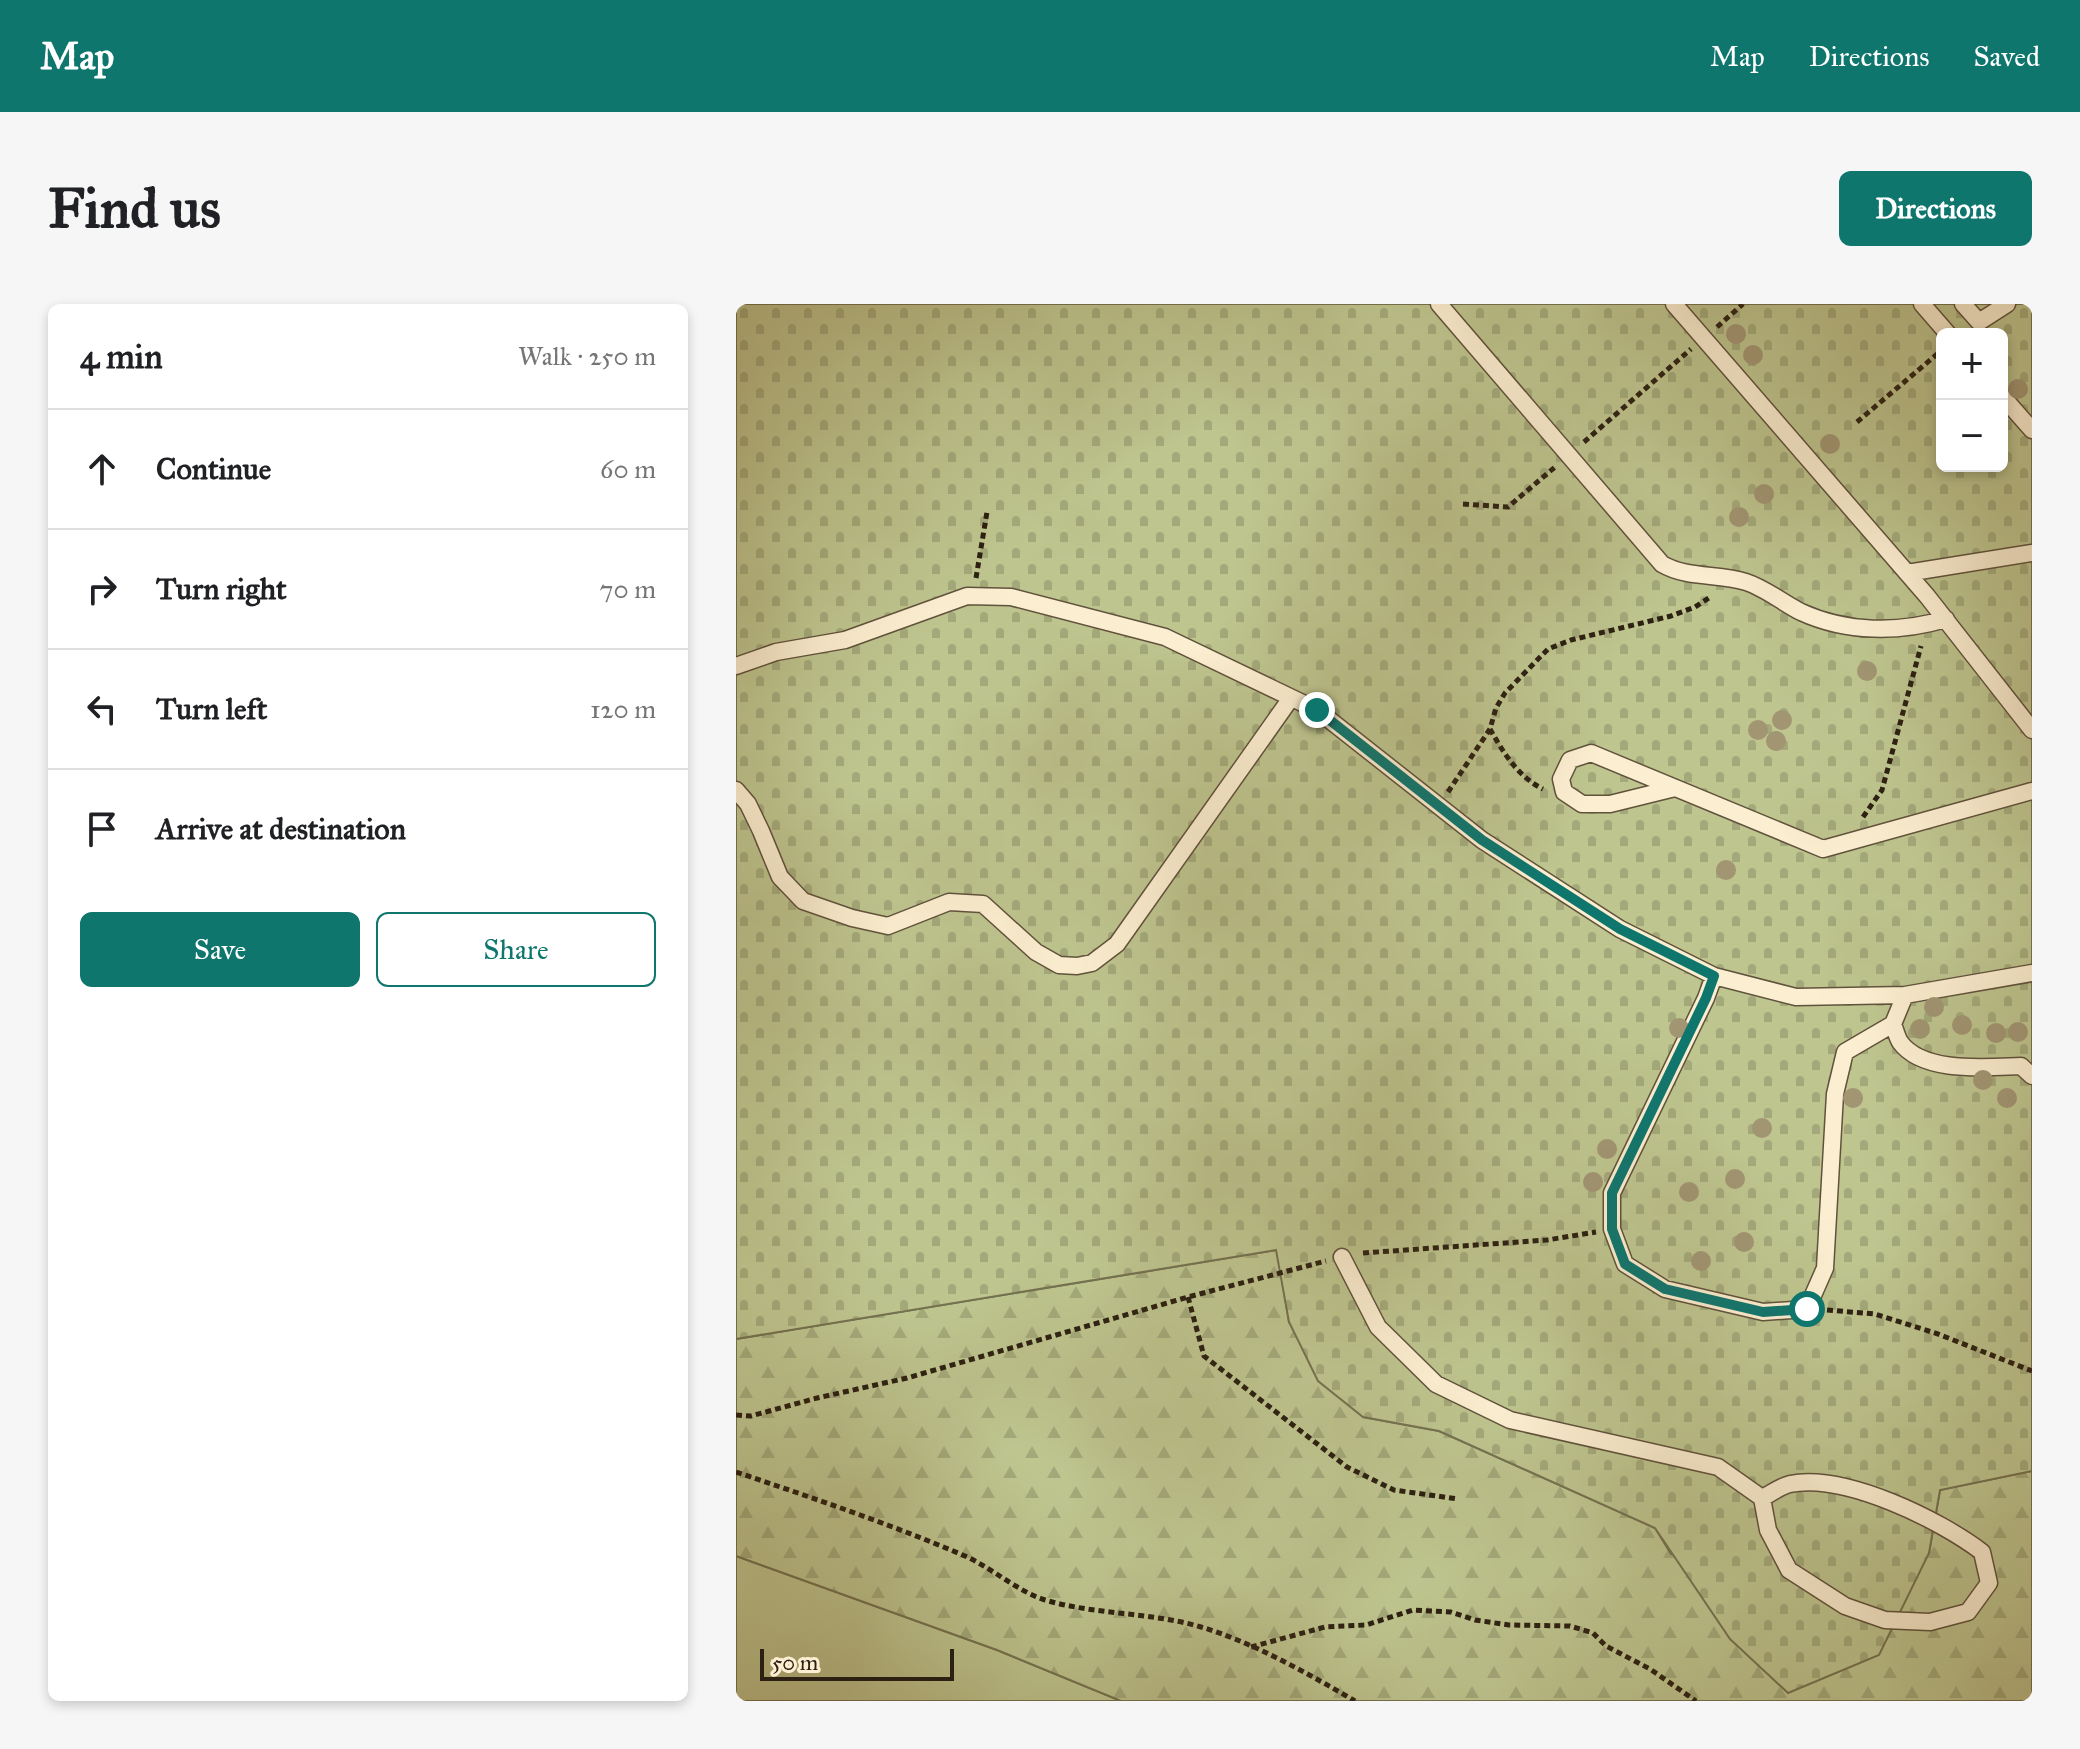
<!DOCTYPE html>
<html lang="en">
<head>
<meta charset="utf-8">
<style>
  :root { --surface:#fff; --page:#f6f6f6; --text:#202124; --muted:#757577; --line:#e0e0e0; --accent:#0f766e }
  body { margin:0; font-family:"IM FELL Great Primer",serif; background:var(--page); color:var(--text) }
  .controls { position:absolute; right:24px; top:24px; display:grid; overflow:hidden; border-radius:12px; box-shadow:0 4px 12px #0003 }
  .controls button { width:72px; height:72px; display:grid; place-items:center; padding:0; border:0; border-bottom:2px solid var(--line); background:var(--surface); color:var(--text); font:40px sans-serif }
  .scale { position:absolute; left:24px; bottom:20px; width:194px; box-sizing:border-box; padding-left:8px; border:4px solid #2c2012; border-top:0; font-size:22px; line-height:28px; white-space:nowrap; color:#2c2012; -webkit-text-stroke:6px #fcefd1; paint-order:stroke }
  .stop { position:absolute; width:24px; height:24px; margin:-18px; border:6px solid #0f766e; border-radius:50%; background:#fff }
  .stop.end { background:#0f766e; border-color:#fff; box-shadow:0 2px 8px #0008 }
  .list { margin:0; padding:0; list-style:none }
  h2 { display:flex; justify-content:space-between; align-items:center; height:104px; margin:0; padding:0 32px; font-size:34px }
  h2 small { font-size:26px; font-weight:400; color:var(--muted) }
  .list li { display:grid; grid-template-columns:52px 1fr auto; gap:24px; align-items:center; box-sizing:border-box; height:120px; padding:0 32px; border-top:2px solid var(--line) }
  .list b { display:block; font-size:30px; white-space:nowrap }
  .list em { font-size:26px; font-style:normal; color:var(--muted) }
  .actions { display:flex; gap:16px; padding:24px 32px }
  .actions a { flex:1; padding:18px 0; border:2px solid var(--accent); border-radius:12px; text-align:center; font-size:28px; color:var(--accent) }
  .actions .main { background:var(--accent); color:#fff }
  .icon { flex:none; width:44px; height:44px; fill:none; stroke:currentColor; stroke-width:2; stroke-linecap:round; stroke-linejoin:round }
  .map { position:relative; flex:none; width:1296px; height:1397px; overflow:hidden; border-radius:12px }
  header { display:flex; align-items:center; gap:48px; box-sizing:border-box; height:112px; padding:0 40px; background:var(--accent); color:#fff }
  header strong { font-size:38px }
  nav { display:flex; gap:44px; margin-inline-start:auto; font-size:28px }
  .intro { display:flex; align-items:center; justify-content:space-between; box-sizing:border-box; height:192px; padding:0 48px }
  h1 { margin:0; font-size:56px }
  .button { padding:20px 36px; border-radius:12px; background:var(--accent); color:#fff; font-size:28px; font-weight:700 }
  main { display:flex; gap:48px; padding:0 48px }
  aside { flex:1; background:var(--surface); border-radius:12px; box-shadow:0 4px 12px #0003 }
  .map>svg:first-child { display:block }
</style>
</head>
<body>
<header>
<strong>Map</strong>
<nav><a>Map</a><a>Directions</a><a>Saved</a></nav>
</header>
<div class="intro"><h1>Find us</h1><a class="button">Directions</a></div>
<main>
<aside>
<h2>4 min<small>Walk · 250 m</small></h2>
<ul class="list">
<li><svg class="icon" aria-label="ahead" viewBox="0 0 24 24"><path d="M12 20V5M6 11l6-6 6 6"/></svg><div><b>Continue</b></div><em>60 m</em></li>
<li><svg class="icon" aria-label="right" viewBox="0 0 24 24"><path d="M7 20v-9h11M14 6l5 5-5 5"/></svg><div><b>Turn right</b></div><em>70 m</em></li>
<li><svg class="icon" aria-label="left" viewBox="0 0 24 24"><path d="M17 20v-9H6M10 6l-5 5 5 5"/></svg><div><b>Turn left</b></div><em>120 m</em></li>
<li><svg class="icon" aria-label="arrive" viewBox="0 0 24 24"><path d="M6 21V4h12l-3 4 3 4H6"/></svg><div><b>Arrive at destination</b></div></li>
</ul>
<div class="actions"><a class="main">Save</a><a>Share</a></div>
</aside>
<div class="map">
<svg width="1296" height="1397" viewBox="0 0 1296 1397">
  <defs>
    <pattern id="forest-firs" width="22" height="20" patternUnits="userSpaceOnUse" patternTransform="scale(2)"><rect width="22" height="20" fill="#bec58f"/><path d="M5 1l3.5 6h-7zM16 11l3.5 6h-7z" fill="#a3a97a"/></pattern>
    <pattern id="cemetery-stones" width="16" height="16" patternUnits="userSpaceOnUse" patternTransform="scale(2)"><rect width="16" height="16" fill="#bec58f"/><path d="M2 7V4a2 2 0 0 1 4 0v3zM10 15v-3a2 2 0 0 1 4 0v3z" fill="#a3a97a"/></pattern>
  </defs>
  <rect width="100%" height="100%" fill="#fae6b8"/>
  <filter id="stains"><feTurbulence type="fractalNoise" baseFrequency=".0025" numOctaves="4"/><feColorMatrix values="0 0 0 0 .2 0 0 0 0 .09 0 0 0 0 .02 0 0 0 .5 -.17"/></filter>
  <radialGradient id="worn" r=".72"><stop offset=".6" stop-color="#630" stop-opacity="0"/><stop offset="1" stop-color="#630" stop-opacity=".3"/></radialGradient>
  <path fill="#bec58f" stroke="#757250" stroke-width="2" d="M 0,1252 L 261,1346 L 385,1397 L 0,1397 Z"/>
  <path fill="url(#forest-firs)" stroke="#757250" stroke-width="2" d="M 541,946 L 553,1018 L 627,1113 L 703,1127 L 919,1224 L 935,1250 L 1193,1249 L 1204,1186 L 1296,1167 L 1296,1397 L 385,1397 L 261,1346 L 0,1252 L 0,1035 Z"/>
  <path fill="url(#cemetery-stones)" stroke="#757250" stroke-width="2" fill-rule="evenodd" d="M 0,0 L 1296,0 L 1296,1167 L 1204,1186 L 1193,1249 L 1143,1351 L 1052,1389 L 994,1335 L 919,1224 L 703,1127 L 627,1113 L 582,1077 L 553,1018 L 540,946 L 0,1035 ZM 1206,30 L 1266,30 L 1266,162 L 1206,162 Z"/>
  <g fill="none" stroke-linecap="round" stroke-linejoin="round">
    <defs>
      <path id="service" d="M 703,0 L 926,260 C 952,275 982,269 1010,278 C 1029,284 1047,299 1065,308 C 1111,329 1163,329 1210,315
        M 938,0 L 1191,292 L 1296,426
        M 1186,0 L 1212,30
        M 1227,0 L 1243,18 L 1271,0
        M 1266,92 L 1296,126
        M 1171,269 L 1296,249
        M 0,362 L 40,348 L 109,336 L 231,292 L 275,293 L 429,333 L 581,406 L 746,536 L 884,625 L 978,672 L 1060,693 L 1169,691 L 1157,720 L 1109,748 L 1099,790 L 1089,964 L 1071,1005 L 1027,1008 L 929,985 L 889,960 L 876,925 L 876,889 L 970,694 L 978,672
        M 939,484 L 874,500 L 846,500 L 828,488 L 825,475 L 834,456 L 855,449 L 1087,545 L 1296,487
        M 0,486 L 12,500 L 25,527 L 44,573 L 67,597 L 116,614 L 152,622 L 213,598 L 247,600 L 300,648 L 323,661 L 341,662 L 356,659 L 381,640 L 555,394
        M 1169,691 L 1296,669
        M 1157,720 C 1159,725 1161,733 1164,738 C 1187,770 1251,763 1285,762 L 1296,772
        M 606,953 L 642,1023 L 700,1080 L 774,1116 L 982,1163 L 1026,1194 L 1032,1226 L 1053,1266 L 1109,1302 L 1149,1316 L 1194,1318 L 1232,1308 L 1253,1279 L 1246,1248 C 1204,1216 1109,1169 1054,1180 C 1045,1182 1034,1190 1026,1194"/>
    </defs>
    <use href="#service" stroke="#60523c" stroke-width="19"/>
    <path stroke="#2c2012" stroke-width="5" stroke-dasharray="6 4" stroke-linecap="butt" d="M 981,23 L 1007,0
      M 1121,118 L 1206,46
      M 848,138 L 955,45
      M 727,200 L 772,203 L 819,163
      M 240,274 L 251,208
      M 754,425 C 767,448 782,473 807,485
      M 712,488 L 754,425 L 760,404 L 769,389 L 812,345 L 835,336 L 935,312 L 959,303 L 976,292
      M 1127,513 L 1146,486 L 1185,342
      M 627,949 L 811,936 L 860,928
      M 452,993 L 468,1052 L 611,1163 L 658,1186 L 722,1195
      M 1091,1006 L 1139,1010 L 1202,1030 L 1296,1067
      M 0,1111 L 15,1112 L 81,1094 L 171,1074 L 452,993 L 590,957
      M 0,1168 C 77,1194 154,1220 229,1252 C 256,1264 281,1287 309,1296 C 360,1311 414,1308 465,1323 C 516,1338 573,1370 619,1397
      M 515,1343 L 589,1323 L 630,1321 L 677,1306 L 715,1308 L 739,1316 L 773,1321 L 834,1322 L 857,1329 L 870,1342 L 914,1365 L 960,1397"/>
    <use href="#service" stroke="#fcefd1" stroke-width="16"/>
  </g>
  <g fill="#a19572">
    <circle cx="1000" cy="30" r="10"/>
    <circle cx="1017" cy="51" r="10"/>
    <circle cx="1282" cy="85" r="10"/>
    <circle cx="1094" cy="140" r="10"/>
    <circle cx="1028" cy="190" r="10"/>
    <circle cx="1003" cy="213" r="10"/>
    <circle cx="1131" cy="367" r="10"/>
    <circle cx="1046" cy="416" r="10"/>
    <circle cx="1022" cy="426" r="10"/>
    <circle cx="1040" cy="437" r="10"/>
    <circle cx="990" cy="566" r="10"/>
    <circle cx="1198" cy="703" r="10"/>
    <circle cx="1226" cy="721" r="10"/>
    <circle cx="943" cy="724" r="10"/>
    <circle cx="1184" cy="725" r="10"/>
    <circle cx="1282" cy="728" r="10"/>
    <circle cx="1260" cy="729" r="10"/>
    <circle cx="1247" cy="776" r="10"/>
    <circle cx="1117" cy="794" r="10"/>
    <circle cx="1271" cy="794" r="10"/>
    <circle cx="1026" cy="824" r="10"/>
    <circle cx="871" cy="845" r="10"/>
    <circle cx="999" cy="875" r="10"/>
    <circle cx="857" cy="878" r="10"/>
    <circle cx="953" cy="888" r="10"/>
    <circle cx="1008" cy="938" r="10"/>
    <circle cx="965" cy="957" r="10"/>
  </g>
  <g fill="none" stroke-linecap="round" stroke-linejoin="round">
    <path stroke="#0f766e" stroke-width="10" d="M 581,406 L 746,536 L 884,625 L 978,672 L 970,694 L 876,889 L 876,925 L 889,960 L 929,985 L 1027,1008 L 1071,1005"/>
  </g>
  <rect width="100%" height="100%" filter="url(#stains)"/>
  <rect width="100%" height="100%" fill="url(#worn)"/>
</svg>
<div class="controls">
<button>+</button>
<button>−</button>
</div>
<div class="scale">50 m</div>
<div class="stop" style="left:1071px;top:1005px"></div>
<div class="stop end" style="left:581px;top:406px"></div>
</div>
</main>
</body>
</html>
